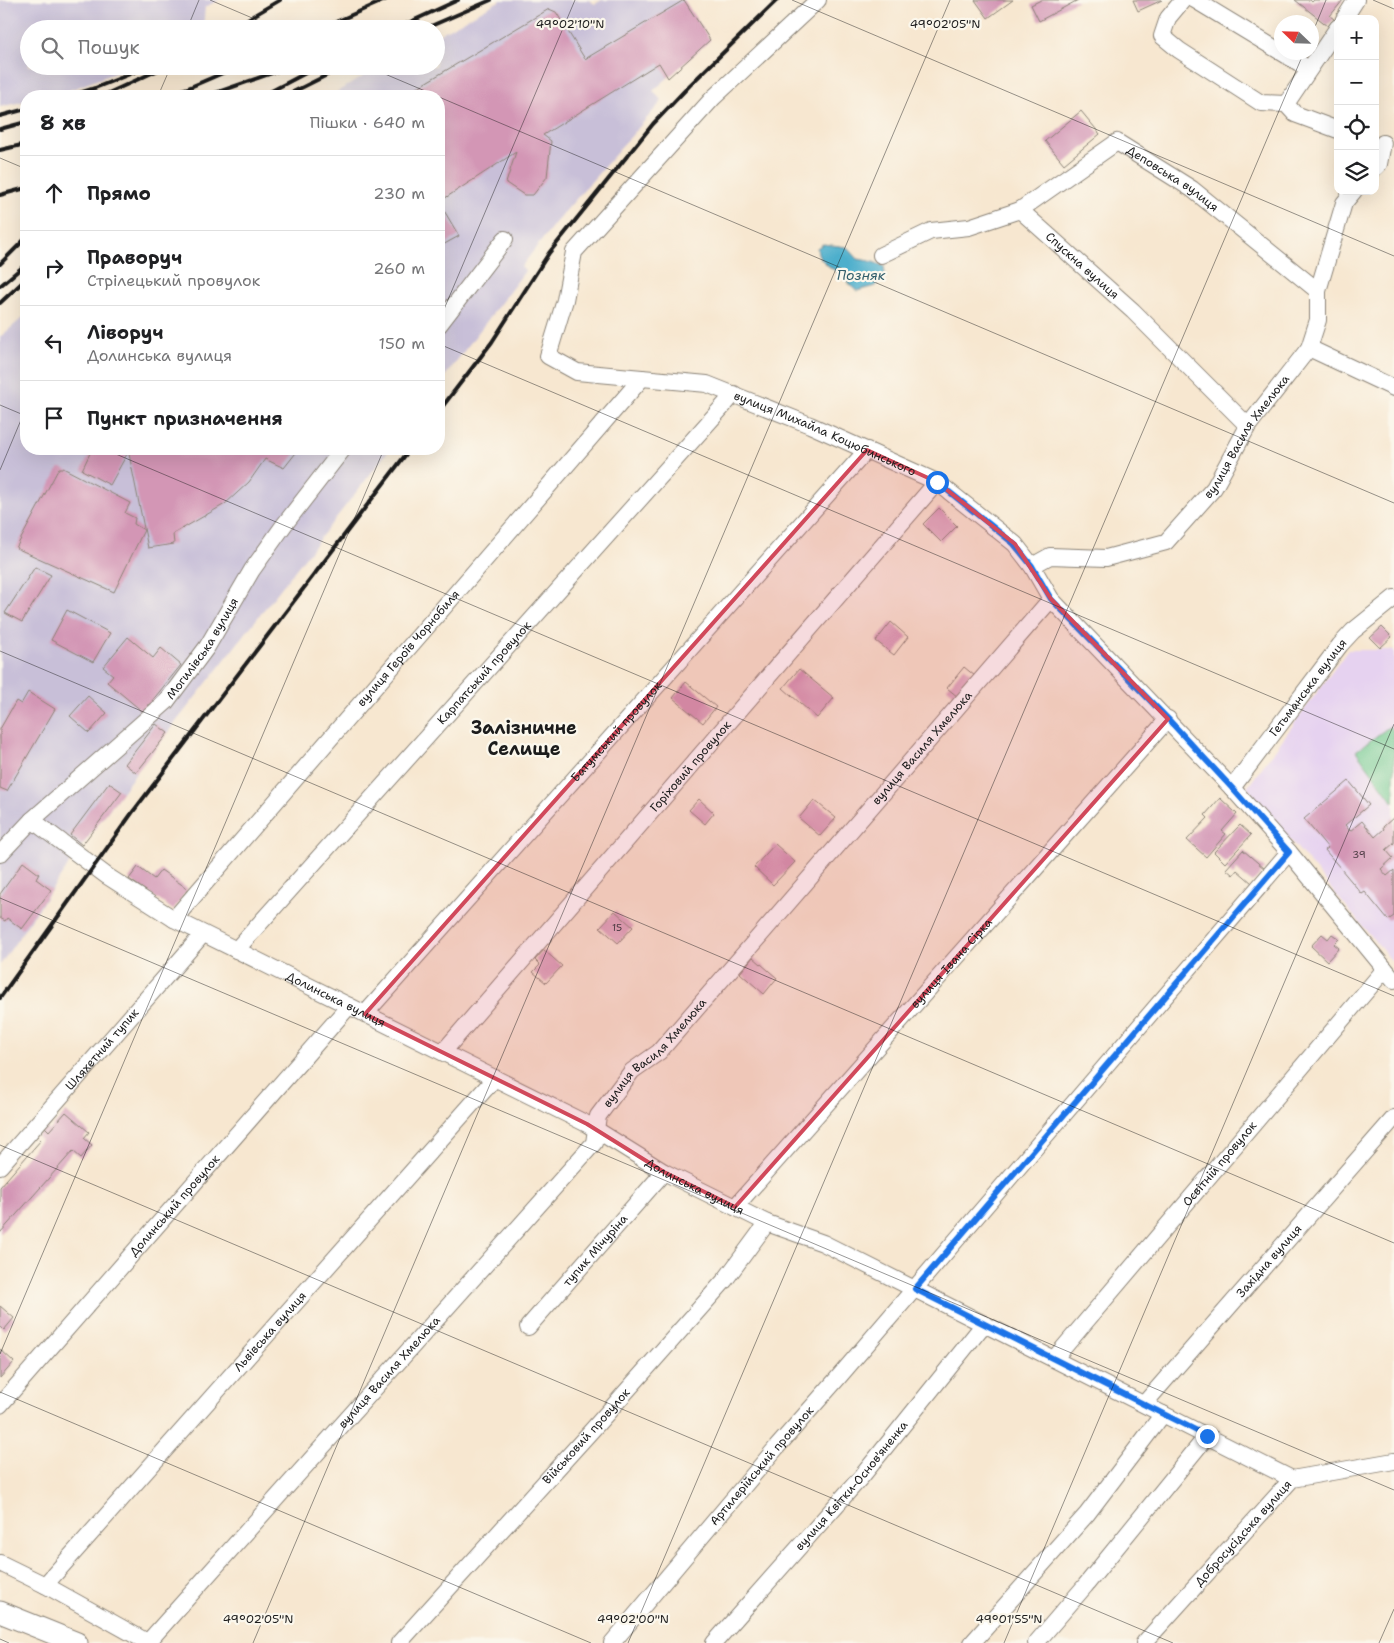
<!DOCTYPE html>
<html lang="uk">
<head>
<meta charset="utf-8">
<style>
  :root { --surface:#fff; --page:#f6f6f6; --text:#202124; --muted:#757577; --line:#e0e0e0 }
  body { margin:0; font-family:"Shantell Sans",sans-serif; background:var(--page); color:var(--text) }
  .controls { position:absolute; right:15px; top:15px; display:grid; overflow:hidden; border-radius:10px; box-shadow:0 5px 20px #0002 }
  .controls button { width:45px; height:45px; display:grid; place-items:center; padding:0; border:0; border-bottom:1px solid var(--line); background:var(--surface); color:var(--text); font:25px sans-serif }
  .compass { position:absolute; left:1274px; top:15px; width:45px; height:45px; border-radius:50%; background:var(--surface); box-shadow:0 5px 20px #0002; rotate:293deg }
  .stop { position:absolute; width:15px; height:15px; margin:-11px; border:4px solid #1a73e8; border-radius:50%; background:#fff }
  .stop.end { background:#1a73e8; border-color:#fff; box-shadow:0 1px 5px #0008 }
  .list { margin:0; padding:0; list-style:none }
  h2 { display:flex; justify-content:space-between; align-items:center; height:65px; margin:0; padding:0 20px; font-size:21px }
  h2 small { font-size:16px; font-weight:400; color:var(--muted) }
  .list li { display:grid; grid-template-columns:32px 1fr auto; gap:15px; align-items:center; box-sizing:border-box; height:75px; padding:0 20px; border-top:1px solid var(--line) }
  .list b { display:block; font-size:19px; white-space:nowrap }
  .list p { margin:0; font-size:16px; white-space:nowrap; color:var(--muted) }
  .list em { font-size:16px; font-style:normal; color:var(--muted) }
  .icon { flex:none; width:28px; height:28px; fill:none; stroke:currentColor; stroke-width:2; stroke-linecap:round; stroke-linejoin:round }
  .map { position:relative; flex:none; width:1394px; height:1643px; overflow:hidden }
  .search { position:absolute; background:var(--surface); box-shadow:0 5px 20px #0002; left:20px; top:20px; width:425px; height:55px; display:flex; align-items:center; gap:12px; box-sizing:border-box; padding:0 18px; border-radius:28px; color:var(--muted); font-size:19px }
  .panel { position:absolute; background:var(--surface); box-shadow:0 5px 20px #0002; left:20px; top:90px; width:425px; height:365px; border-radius:20px }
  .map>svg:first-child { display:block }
</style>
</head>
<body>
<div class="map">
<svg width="1394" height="1643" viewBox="0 0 1394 1643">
  <rect width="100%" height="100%" fill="#fbf7ec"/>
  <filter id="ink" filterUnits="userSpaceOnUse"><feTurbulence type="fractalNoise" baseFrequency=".02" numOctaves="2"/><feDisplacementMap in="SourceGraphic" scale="10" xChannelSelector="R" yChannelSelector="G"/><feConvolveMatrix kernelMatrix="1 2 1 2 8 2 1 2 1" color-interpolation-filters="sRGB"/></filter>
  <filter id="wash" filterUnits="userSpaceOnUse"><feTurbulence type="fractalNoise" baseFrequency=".0096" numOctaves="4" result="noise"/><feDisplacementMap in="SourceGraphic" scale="20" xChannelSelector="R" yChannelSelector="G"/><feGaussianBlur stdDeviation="1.12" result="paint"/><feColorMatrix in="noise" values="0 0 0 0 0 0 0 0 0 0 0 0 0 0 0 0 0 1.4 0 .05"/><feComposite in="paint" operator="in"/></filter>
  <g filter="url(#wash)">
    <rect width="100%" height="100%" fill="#f7e7d0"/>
    <path fill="#e6d2f0" d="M 1348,650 L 1394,650 L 1394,964 L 1247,788 Z"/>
    <path fill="#c8bfd8" d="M 0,0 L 219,0 L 205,7 L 203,29 L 29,29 L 29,66 L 133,66 L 67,91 L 45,96 L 26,96 L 26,101 L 0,107 Z
      M 501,0 L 589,0 L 595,4 L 602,0 L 684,0 L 710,40 L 653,91 L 662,101 L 555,223 L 521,267 L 525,271 L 439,384 L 439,96 L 330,96 L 381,66 L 436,66 L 436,36 Z
      M 26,315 L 26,449 L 390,449 L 136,773 L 76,854 L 0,965 L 0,337 Z"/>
    <path fill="#6ec88f" stroke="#457256" d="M 1390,726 L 1394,732 L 1394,803 L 1356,751 Z"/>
    <path fill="#4dafcc" stroke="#346674" d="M 823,244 L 847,247 L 858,259 L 870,261 L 884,266 L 885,274 L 875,286 L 857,291 C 852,288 850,284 846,280 C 837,269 818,264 817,248 Z"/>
    <g id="blocks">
      <path fill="#d396b5" d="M 684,0 L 710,40 L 668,78 L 659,63 L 543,135 L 551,141 L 547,177 L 533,195 L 524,195 L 506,183 L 516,152 L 439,202 L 459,236 L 439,247 L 439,96 L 403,96 L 549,9 L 556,12 L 585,59 Z
        M 975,0 L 1013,0 L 988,18 Z
        M 1041,0 L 1078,0 L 1039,21 L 1031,5 Z
        M 1133,0 L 1162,0 L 1138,11 Z
        M 1295,0 L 1310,0 L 1312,2 L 1314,0 L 1343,0 L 1330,16 L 1334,19 L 1328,26 Z
        M 1081,111 L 1100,134 L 1064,164 L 1045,141 Z
        M 92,449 L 116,449 L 127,454 L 110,485 L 82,470 Z
        M 128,449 L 299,449 L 284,468 L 265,459 L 249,482 L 225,504 L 173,534 L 174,544 L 148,548 Z
        M 59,468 L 63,468 L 130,503 L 125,513 L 135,518 L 134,524 L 144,530 L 114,592 L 16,548 Z
        M 939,508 L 957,526 L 941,542 L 923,524 Z
        M 35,567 L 51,575 L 22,622 L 5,613 Z
        M 67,610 L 110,633 L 93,662 L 51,640 Z
        M 891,622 L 908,637 L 894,655 L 876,641 Z
        M 1382,627 L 1392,637 L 1380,648 L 1370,638 Z
        M 128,637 L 153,658 L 161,648 L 181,665 L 143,712 L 107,682 L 113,675 L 103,667 Z
        M 964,667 L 975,676 L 958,697 L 947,688 Z
        M 799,669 L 834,698 L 817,718 L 783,688 Z
        M 686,682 L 716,707 L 703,723 L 673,698 Z
        M 28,692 L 55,709 L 7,791 L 0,788 L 0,729 L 16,701 L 21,704 Z
        M 88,696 L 107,713 L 89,733 L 70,716 Z
        M 156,724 L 168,733 L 136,773 L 125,764 Z
        M 1349,781 L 1369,805 L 1345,825 L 1350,831 L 1362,821 L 1375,837 L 1384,829 L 1383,827 L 1394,817 L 1394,843 L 1386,850 L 1393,858 L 1381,869 L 1387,876 L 1394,870 L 1394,916 L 1388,920 L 1365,892 L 1362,894 L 1325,850 L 1328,848 L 1304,819 Z
        M 109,783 L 122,792 L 82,845 L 70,835 Z
        M 1220,798 L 1237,814 L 1222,831 L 1226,834 L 1206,857 L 1187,840 L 1208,818 L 1205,815 Z
        M 699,799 L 714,813 L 705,824 L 689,810 Z
        M 814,800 L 836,818 L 820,836 L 799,818 Z
        M 1240,825 L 1251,835 L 1225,863 L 1214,852 Z
        M 775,844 L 795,862 L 773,885 L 754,867 Z
        M 1243,850 L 1265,869 L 1252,883 L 1237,870 L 1233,875 L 1226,869 Z
        M 23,862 L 39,874 L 36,879 L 51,890 L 22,929 L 7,918 L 5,921 L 0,918 L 0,894 Z
        M 138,867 L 154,879 L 161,870 L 188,889 L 173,910 L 129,879 Z
        M 615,911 L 633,927 L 618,943 L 600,927 Z
        M 1322,934 L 1328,939 L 1332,934 L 1339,939 L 1334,944 L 1339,948 L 1327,961 L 1311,946 Z
        M 544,950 L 562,966 L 546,983 L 533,972 L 540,965 L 535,960 Z
        M 753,957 L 777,978 L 764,994 L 740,973 Z
        M 66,1112 L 89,1132 L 84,1138 L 92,1145 L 81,1158 L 73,1151 L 0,1233 L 0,1187 L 41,1140 L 37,1136 L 45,1127 L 49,1131 Z
        M 0,1306 L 14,1318 L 4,1330 L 0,1326 Z
        M 0,1349 L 14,1362 L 0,1378 Z"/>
    </g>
  </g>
  <g filter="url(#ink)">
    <use href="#blocks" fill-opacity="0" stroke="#8a8276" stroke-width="1"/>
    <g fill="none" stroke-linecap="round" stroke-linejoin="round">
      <defs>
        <g id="minor">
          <path id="s1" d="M 818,0 L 713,98 L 574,252 L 565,300 L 548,356 L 577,372 L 707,384 L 810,425 L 937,482 L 1015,544 L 1032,566 L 1051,599 L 1232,788 L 1289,852 L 1394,980"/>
          <path d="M 1183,0 L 1168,18 L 1162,36 L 1179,50 L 1261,103 L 1286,104 L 1295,114 L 1338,130"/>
          <path d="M 1195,0 L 1309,69"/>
          <path d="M 1344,19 L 1356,0"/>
          <path d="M 1286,104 L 1338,27"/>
          <path d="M 1375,168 L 1379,164 L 1383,143"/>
          <path id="s2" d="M 1020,210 L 1117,142 L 1192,189 L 1318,291"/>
          <path id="s3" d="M 881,255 L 931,231 L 969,227 L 1020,210 L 1133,311 L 1248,426"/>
          <path d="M 439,325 L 505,239"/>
          <path d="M 1309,348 L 1394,388"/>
          <path id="s4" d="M 1032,566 L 1050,556 L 1106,558 L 1166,542 L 1214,488 L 1248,426 L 1309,348 L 1318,320 L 1318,291 L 1344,203 L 1354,191"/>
          <path id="s5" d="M 1232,788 L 1340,645 L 1353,631 L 1394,598"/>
          <path id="s6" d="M 32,820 L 107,876 L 174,919 L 587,1124 L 664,1172 L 767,1223 L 823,1243 L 1292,1479"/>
          <path id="s7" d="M 0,854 L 32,820 L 166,702 L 207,647 L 252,570 L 284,525 L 343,449"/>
          <path id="s8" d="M 174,919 L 642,378"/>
          <path id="s9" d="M 236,950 L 734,394"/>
          <path id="s10" d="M 365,1014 L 867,450"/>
          <path id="s11" d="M 443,1052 L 937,482"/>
          <path id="s12" d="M 0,1166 L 203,934"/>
          <path id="s13" d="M 735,1207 L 1168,719"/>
          <path id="s14" d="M 528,1327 L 664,1172"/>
          <path id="s15" d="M 1054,1359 L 1385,969"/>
          <path id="s16" d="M 1144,1404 L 1394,1118"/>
          <path id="s17" d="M 0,1405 L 349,1006"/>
          <path d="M 0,1563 L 45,1585 L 149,1643"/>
          <path id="s18" d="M 45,1585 L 495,1078"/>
          <path id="s19" d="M 148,1642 L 594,1143 L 598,1116 L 632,1071 L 659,1052 L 1051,599"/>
          <path id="s20" d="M 399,1643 L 593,1429 L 725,1280 L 767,1223"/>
          <path id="s21" d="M 612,1643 L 776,1448 L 837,1379 L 1289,852"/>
          <path id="s22" d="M 714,1643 L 862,1476 L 984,1324"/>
          <path d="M 972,1643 L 1087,1514 L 1163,1414"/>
          <path d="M 1036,1643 L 1085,1586 L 1207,1436"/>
          <path id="s23" d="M 1144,1643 L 1292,1479 L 1394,1461"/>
        </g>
        <path id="major" d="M 0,1612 L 77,1643"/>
      </defs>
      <use href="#minor" stroke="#8a8276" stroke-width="18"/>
      <use href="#major" stroke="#8a8276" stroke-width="23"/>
      <use href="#minor" stroke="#fff" stroke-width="16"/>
      <use href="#major" stroke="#fff" stroke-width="21"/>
      <path stroke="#1c1c1c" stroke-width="4" d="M 231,29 L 280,0
        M 320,29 L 385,0
        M 395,29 L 458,0
        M 424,29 L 491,0
        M 70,96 L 95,88 L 150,66
        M 102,96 L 167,66
        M 163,96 L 188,88 L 239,66
        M 207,96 L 289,67
        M 262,96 L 319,66
        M 285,96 L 345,66
        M 0,116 L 26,109
        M 0,129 L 26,122
        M 0,150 L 26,144
        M 0,195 L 26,188
        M 0,264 L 26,238
        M 0,286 L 26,264
        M 0,303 L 26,279
        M 439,411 L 492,342 L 549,253 L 653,124 L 690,85 L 777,0
        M 0,998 L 132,813 L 410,449"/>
    </g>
  </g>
  <g fill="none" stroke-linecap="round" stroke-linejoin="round" filter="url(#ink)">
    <path stroke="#1a73e8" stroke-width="6" d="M 937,482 L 1014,544 L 1032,566 L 1051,599 L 1168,719 L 1232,788 L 1289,852 L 915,1289 L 1207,1436"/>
  </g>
  <path fill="#d1495b" fill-opacity="0.2" stroke="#d1495b" stroke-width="4" stroke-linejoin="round" d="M 867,450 L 937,482 L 1015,544 L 1051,599 L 1168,719 L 735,1207 L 664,1172 L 587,1124 L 365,1014 Z"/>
  <path fill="none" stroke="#1c1c1c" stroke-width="1" stroke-opacity="0.45" d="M 210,0 L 278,29M 792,0 L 1394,256M 1373,0 L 1394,9M 187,29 L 199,0M 1312,34 L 1326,0M 366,66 L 437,96M 158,96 L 171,66M 439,97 L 1394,503M 0,158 L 26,169M 439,321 L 575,0M 439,344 L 1394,749M 0,405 L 26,416M 104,449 L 1394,996M 0,470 L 26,408M 0,651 L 1394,1243M 0,898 L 1394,1490M 0,1145 L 1173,1643M 0,1354 L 384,449M 0,1392 L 591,1643M 0,1639 L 9,1643M 253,1643 L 950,0M 628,1643 L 1304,52M 1004,1643 L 1394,724M 1379,1643 L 1394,1609"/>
  <g text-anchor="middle" stroke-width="4.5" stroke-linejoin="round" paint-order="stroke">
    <g font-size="10" fill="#4a3a42">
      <text x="1359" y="858">39</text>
      <text x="617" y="931">15</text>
    </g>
    <g font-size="12" fill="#1c1c1c" stroke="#fbf7ec">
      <text dy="4" stroke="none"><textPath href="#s2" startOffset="185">Деповська вулиця</textPath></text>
      <text dy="4" stroke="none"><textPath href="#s3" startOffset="231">Спускна вулиця</textPath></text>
      <text dy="4" stroke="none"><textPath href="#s1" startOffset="750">вулиця Михайла Коцюбинського</textPath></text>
      <text dy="4" stroke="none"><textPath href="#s4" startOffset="272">вулиця Василя Хмелюка</textPath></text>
      <text dy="4" stroke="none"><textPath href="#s7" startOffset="290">Могилівська вулиця</textPath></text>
      <text dy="4" stroke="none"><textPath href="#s8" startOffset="358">вулиця Героїв Чорнобиля</textPath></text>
      <text dy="4" stroke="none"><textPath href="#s9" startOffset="372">Карпатський провулок</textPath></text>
      <text dy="4" stroke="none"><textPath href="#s5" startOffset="126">Гетьманська вулиця</textPath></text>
      <text dy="4" stroke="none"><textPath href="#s10" startOffset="378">Батумський провулок</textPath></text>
      <text dy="4" stroke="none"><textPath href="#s19" startOffset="1188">вулиця Василя Хмелюка</textPath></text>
      <text dy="4" stroke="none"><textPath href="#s11" startOffset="378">Горіховий провулок</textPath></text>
      <text dy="4" stroke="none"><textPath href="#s13" startOffset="326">вулиця Івана Сірка</textPath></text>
      <text dy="4" stroke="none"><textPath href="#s6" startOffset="354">Долинська вулиця</textPath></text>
      <text dy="4" stroke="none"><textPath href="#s12" startOffset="155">Шляхетний тупик</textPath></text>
      <text dy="4" stroke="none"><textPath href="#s19" startOffset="782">вулиця Василя Хмелюка</textPath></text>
      <text dy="4" stroke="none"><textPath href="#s15" startOffset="256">Освітній провулок</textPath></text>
      <text dy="4" stroke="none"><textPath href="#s6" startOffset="759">Долинська вулиця</textPath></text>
      <text dy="4" stroke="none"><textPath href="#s17" startOffset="265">Долинський провулок</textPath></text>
      <text dy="4" stroke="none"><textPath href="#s14" startOffset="102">тупик Мічуріна</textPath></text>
      <text dy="4" stroke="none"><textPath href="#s16" startOffset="190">Західна вулиця</textPath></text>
      <text dy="4" stroke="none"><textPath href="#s18" startOffset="339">Львівська вулиця</textPath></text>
      <text dy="4" stroke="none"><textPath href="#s19" startOffset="362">вулиця Василя Хмелюка</textPath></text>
      <text dy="4" stroke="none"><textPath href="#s20" startOffset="279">Військовий провулок</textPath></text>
      <text dy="4" stroke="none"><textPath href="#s21" startOffset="232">Артилерійський провулок</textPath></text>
      <text dy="4" stroke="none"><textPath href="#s22" startOffset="209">вулиця Квітки-Основ'яненка</textPath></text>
      <text dy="4" stroke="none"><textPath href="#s23" startOffset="148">Добросусідська вулиця</textPath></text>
    </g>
    <g font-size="14" font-style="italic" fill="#325e6b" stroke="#fbf7ec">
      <text x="861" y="280">Позняк</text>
    </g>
    <g font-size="18" font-weight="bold" fill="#1c1c1c" stroke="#fbf7ec">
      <text x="524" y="734">Залізничне<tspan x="524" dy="21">Селище</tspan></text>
    </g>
  </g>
  <g font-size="12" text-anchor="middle" fill="#1c1c1c" stroke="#fbf7ec" stroke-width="4.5" stroke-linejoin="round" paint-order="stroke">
    <text x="945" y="28">49°02'05"N</text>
    <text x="570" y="28">49°02'10"N</text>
    <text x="258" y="1623">49°02'05"N</text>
    <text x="633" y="1623">49°02'00"N</text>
    <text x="1009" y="1623">49°01'55"N</text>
  </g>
</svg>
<div class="controls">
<button>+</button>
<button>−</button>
<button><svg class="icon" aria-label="locate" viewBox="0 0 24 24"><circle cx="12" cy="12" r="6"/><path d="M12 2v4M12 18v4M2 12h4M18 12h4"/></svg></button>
<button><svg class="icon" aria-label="layers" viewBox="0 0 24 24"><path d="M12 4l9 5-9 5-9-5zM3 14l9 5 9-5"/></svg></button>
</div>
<svg class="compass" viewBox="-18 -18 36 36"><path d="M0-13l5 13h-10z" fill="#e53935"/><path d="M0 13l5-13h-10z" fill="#757577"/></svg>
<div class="stop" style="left:937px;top:482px"></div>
<div class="stop end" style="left:1207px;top:1436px"></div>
<div class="search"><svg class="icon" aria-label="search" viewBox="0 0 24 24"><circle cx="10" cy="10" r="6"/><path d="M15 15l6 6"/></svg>Пошук</div>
<section class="panel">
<h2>8 хв<small>Пішки · 640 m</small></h2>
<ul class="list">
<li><svg class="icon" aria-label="ahead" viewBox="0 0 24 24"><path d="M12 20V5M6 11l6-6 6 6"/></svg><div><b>Прямо</b></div><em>230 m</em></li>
<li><svg class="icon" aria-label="right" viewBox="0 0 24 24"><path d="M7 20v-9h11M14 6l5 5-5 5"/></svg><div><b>Праворуч</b><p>Стрілецький провулок</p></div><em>260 m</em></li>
<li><svg class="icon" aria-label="left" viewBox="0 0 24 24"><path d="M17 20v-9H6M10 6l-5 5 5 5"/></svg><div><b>Ліворуч</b><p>Долинська вулиця</p></div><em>150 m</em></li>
<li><svg class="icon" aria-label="arrive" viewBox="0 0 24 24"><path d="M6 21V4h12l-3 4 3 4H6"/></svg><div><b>Пункт призначення</b></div></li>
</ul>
</section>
</div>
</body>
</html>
